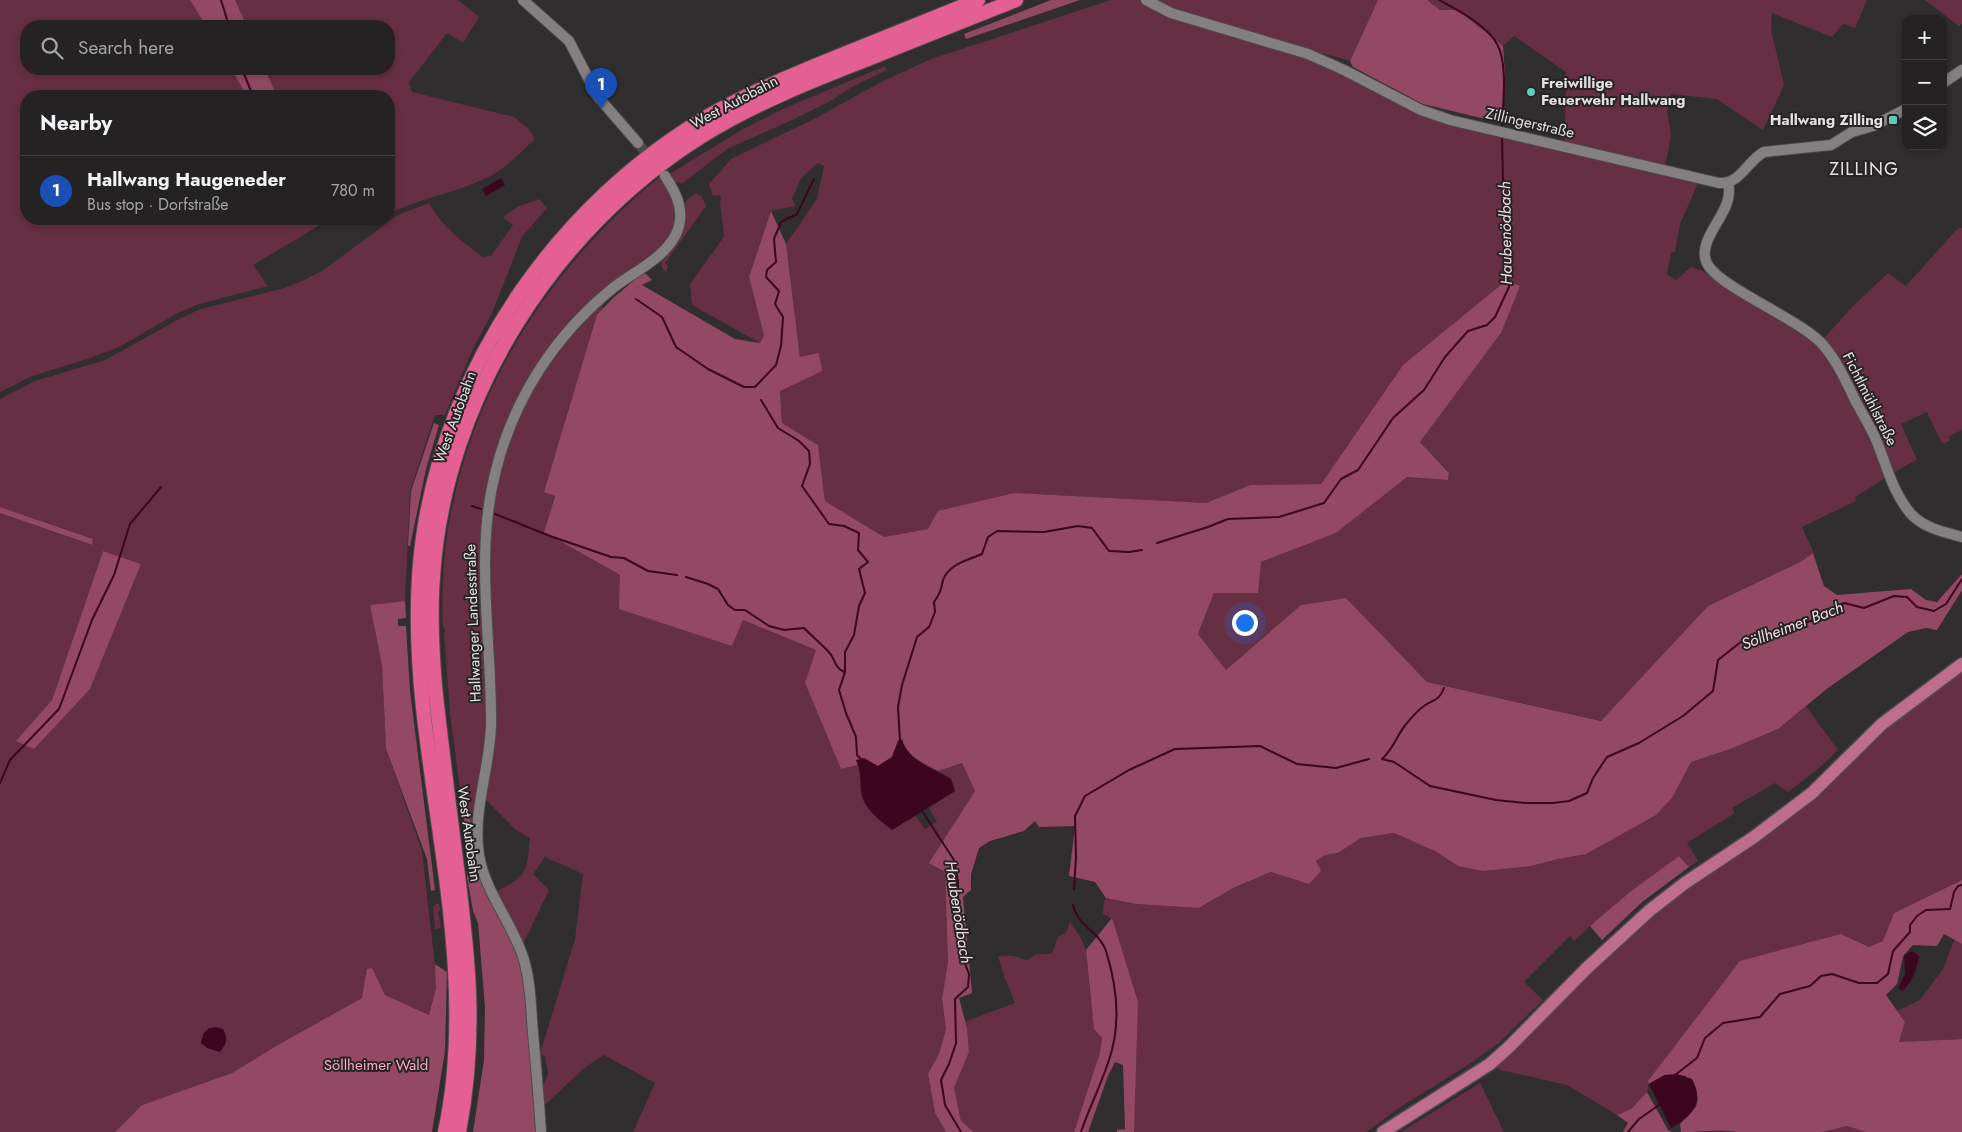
<!DOCTYPE html>
<html lang="en">
<head>
<meta charset="utf-8">
<style>
  :root { --surface:#252223; --page:#312f30; --text:#f1f3f6; --muted:#a3a4a6; --line:#423f41; --accent:#5dceb8 }
  body { margin:0; font-family:Jost,sans-serif; background:var(--page); color:var(--text) }
  .controls { position:absolute; right:15px; top:15px; display:grid; overflow:hidden; border-radius:10px; box-shadow:0 2px 8px #0003 }
  .controls button { width:45px; height:45px; display:grid; place-items:center; padding:0; border:0; border-bottom:1px solid var(--line); background:var(--surface); color:var(--text); font:25px sans-serif }
  .you { position:absolute; left:1244px; top:622px; width:18px; height:18px; margin:-12px; border:4px solid #fff; border-radius:50%; background:#1a73e8; box-shadow:0 0 0 8px #1a73e833 }
  .badge { display:grid; place-items:center; width:32px; height:32px; border-radius:50%; background:var(--accent); color:#fff; font-size:16px; font-weight:700 }
  .pin { position:absolute; translate:-50% -41px; filter:drop-shadow(0 1px 2px #0008) }
  .pin::after { content:''; position:absolute; top:26px; width:18px; height:15px; background:inherit; clip-path:polygon(0 0,100% 0,50% 100%) }
  .list { margin:0; padding:0; list-style:none }
  h2 { display:flex; justify-content:space-between; align-items:center; height:65px; margin:0; padding:0 20px; font-size:21px }
  h2 small { font-size:16px; font-weight:400; color:var(--muted) }
  .list li { display:grid; grid-template-columns:32px 1fr auto; gap:15px; align-items:center; box-sizing:border-box; height:70px; padding:0 20px; border-top:1px solid var(--line) }
  .list b { display:block; font-size:19px; white-space:nowrap }
  .list p { margin:0; font-size:16px; white-space:nowrap; color:var(--muted) }
  .list em { font-size:16px; font-style:normal; color:var(--muted) }
  .icon { flex:none; width:28px; height:28px; fill:none; stroke:currentColor; stroke-width:2; stroke-linecap:round; stroke-linejoin:round }
  .map { position:relative; flex:none; width:1962px; height:1132px; overflow:hidden }
  .search { position:absolute; background:var(--surface); box-shadow:0 2px 8px #0003; left:20px; top:20px; width:375px; height:55px; display:flex; align-items:center; gap:12px; box-sizing:border-box; padding:0 18px; border-radius:20px; color:var(--muted); font-size:19px }
  .panel { position:absolute; background:var(--surface); box-shadow:0 2px 8px #0003; left:20px; top:90px; width:375px; height:135px; border-radius:20px }
  .map>svg:first-child { display:block }
</style>
</head>
<body>
<div class="map">
<svg width="1962" height="1132" viewBox="0 0 1962 1132">
  <rect width="100%" height="100%" fill="#312e2f"/>
  <path fill="#672f43" fill-rule="evenodd" d="M 0,0 L 190,0 L 206,26 L 26,26 L 26,69 L 231,69 L 247,96 L 26,96 L 26,219 L 330,219 L 253,265 L 268,286 L 199,304 L 176,314 L 121,346 L 88,359 L 32,376 L 0,392 Z
    M 235,0 L 458,0 L 479,17 L 463,43 L 447,33 L 409,82 L 412,92 L 514,117 L 528,128 L 533,134 L 534,140 C 518,155 503,171 482,180 C 452,194 419,198 389,214 L 389,96 L 277,96 L 265,69 L 389,69 L 389,26 L 247,26 Z
    M 1111,0 L 1378,0 L 1350,61 L 1236,29 L 1337,71 L 1403,105 L 1563,148 L 1565,140 L 1566,72 L 1514,36 L 1503,46 L 1458,10 L 1440,10 L 1427,0 L 1867,0 L 1855,28 L 1843,24 L 1832,37 L 1772,13 L 1771,30 L 1784,85 L 1763,130 L 1717,99 L 1671,94 L 1667,111 L 1671,135 L 1664,172 L 1699,181 L 1680,224 L 1675,252 L 1671,253 L 1667,274 L 1676,280 L 1691,267 L 1710,274 L 1819,344 L 1852,307 L 1888,273 L 1906,286 L 1957,229 L 1962,228 L 1962,430 L 1949,436 L 1950,441 L 1942,444 L 1927,412 L 1901,424 L 1917,460 C 1895,470 1876,485 1855,497 L 1856,501 L 1802,527 L 1814,553 L 1800,562 L 1708,606 L 1602,721 L 1427,682 L 1346,598 L 1301,605 L 1226,670 L 1198,634 L 1214,593 L 1261,562 L 1336,533 L 1407,477 L 1448,480 L 1449,472 L 1420,442 L 1501,333 L 1403,365 L 1321,484 L 1250,485 L 1206,503 L 1014,493 L 928,529 L 884,537 L 825,501 L 818,445 L 782,423 L 780,391 L 800,357 L 786,244 L 817,199 L 824,166 L 818,163 L 801,178 L 792,199 L 796,206 L 771,211 L 749,277 L 764,337 L 760,343 L 692,305 L 690,284 L 724,237 L 720,202 L 721,199 L 720,195 L 713,196 L 709,184 L 731,159 L 814,119 L 883,81 L 931,59 Z
    M 1925,0 L 1962,0 L 1962,24 L 1959,26 Z
    M 885,66 L 887,70 L 852,87 L 827,103 L 792,120 L 727,149 L 683,183 L 675,182 L 668,175 L 743,129 L 783,109 Z
    M 661,176 C 665,183 672,192 674,200 C 686,235 655,252 631,269 C 621,277 611,285 601,293 L 605,321 L 544,532 L 620,575 L 732,646 L 742,620 L 817,650 L 805,683 L 841,769 L 858,765 L 861,772 L 861,793 L 892,829 L 916,816 L 925,829 L 937,822 L 929,808 L 955,791 L 951,779 L 938,771 L 962,763 L 975,791 L 930,863 L 945,872 L 948,962 L 942,999 L 946,1029 L 939,1054 L 928,1075 L 935,1113 L 946,1132 L 633,1132 L 655,1083 L 604,1055 L 584,1068 L 544,1106 L 543,1086 L 548,1074 L 545,1056 L 540,1054 L 575,939 L 583,874 L 545,857 L 533,874 L 549,890 L 523,944 L 497,891 C 529,875 526,872 530,838 L 516,830 L 487,801 L 478,799 L 473,832 L 467,819 L 464,820 L 450,713 L 444,633 L 446,630 L 443,628 C 433,452 526,284 661,176 Z
    M 696,193 L 702,197 L 706,206 L 665,263 L 668,266 L 666,273 L 662,267 L 661,259 L 687,200 Z
    M 539,199 L 547,208 L 522,237 L 492,313 L 472,351 L 445,415 L 435,415 L 410,491 L 405,601 L 370,605 L 382,665 L 386,749 L 422,851 L 436,975 L 436,988 L 429,1015 L 385,995 L 372,968 L 362,998 L 276,1046 L 232,1073 L 142,1105 L 115,1132 L 0,1132 L 0,513 L 91,545 L 93,539 L 0,507 L 0,399 L 35,381 L 105,360 L 183,317 L 201,309 L 281,289 L 300,282 L 322,271 L 398,215 L 429,203 C 443,227 461,241 483,257 L 491,256 L 513,225 L 503,217 L 517,207 ZM 103,551 L 141,564 L 90,689 L 17,741 L 52,700 Z
    M 1962,670 L 1962,880 L 1894,913 L 1883,941 L 1869,947 L 1841,934 L 1649,1081 L 1647,1092 L 1631,1109 L 1617,1115 L 1567,1085 L 1500,1070 L 1495,1066 L 1520,1045 L 1618,946 L 1661,909 L 1703,878 L 1796,814 L 1868,742 Z
    M 1806,706 L 1838,750 L 1818,769 L 1788,792 L 1775,783 L 1732,808 L 1735,813 L 1687,843 L 1698,861 L 1689,867 L 1679,856 L 1590,926 L 1574,941 L 1570,936 L 1524,982 L 1543,1000 L 1499,1043 L 1468,1065 L 1402,1106 L 1366,1132 L 1134,1132 L 1112,919 L 1103,914 L 1104,901 L 1106,898 L 1136,904 L 1199,908 L 1233,888 L 1272,872 L 1309,884 L 1316,861 L 1325,855 L 1338,853 L 1361,838 L 1394,833 L 1435,851 L 1458,866 L 1531,866 L 1558,859 L 1672,798 L 1691,762 L 1733,748 L 1778,729 Z
    M 436,904 L 439,904 L 440,910 L 438,912 L 441,928 L 435,929 L 433,906 Z
    M 1070,922 L 1081,938 L 1086,950 L 1094,1029 L 1102,1038 L 1100,1052 L 1074,1132 L 974,1132 L 961,1121 L 954,1088 L 969,1052 L 966,1021 L 1015,1003 L 1004,976 L 998,956 L 1013,956 L 1027,960 L 1036,954 L 1052,954 L 1058,937 L 1066,933 Z
    M 1954,940 L 1962,944 L 1962,1039 L 1899,1042 L 1905,1022 L 1897,1011 L 1920,1000 L 1943,969 Z
    M 1480,1083 L 1504,1132 L 1401,1132 Z
    M 1847,1126 L 1866,1132 L 1822,1132 Z"/>
  <path fill="#934964" d="M 190,0 L 235,0 L 247,26 L 206,26 Z
    M 1051,0 L 1080,0 L 966,39 L 964,34 Z
    M 1378,0 L 1427,0 L 1440,10 L 1458,10 L 1503,46 L 1505,75 L 1502,123 L 1423,104 L 1353,67 L 1350,61 Z
    M 231,69 L 265,69 L 277,96 L 247,96 Z
    M 771,211 L 786,244 L 800,357 L 819,353 L 822,371 L 780,391 L 782,423 L 818,445 L 825,501 L 884,537 L 928,529 L 938,511 L 1014,493 L 1206,503 L 1250,485 L 1321,484 L 1403,365 L 1507,280 L 1520,286 L 1501,333 L 1420,442 L 1449,473 L 1448,480 L 1407,477 L 1336,533 L 1261,562 L 1258,593 L 1214,593 L 1198,634 L 1226,670 L 1301,605 L 1346,598 L 1427,682 L 1601,721 L 1708,606 L 1800,562 L 1813,553 L 1824,586 L 1837,595 L 1911,589 L 1926,600 L 1937,602 L 1962,574 L 1962,590 L 1937,630 L 1926,628 L 1908,632 L 1828,688 L 1778,729 L 1733,748 L 1691,762 L 1672,798 L 1656,815 L 1586,854 L 1558,859 L 1531,866 L 1483,871 L 1458,866 L 1435,851 L 1394,833 L 1361,838 L 1338,853 L 1325,855 L 1316,861 L 1321,871 L 1309,884 L 1271,872 L 1233,888 L 1199,908 L 1136,904 L 1106,898 L 1095,882 L 1069,876 L 1075,826 L 1039,827 L 1035,821 L 1024,831 L 990,841 L 979,848 L 971,874 L 971,890 L 963,897 L 972,993 L 959,998 L 967,1028 L 969,1052 L 954,1088 L 961,1121 L 974,1132 L 946,1132 L 935,1113 L 928,1074 L 939,1054 L 946,1029 L 942,999 L 948,962 L 945,872 L 929,863 L 975,791 L 962,763 L 938,771 C 923,763 906,757 902,740 L 898,741 L 892,757 L 878,766 L 856,760 L 858,765 L 841,769 L 805,683 L 816,650 L 743,620 L 732,646 L 619,609 L 620,575 L 544,532 L 555,496 L 544,492 L 597,315 L 613,298 L 644,272 L 652,280 L 642,285 L 735,339 L 760,343 L 764,336 L 749,277 Z
    M 434,423 L 439,425 L 426,469 L 410,546 L 408,546 L 411,491 Z
    M 0,507 L 93,539 L 92,545 L 0,513 Z
    M 103,551 L 141,564 L 90,689 L 34,749 L 16,741 L 52,700 Z
    M 405,601 L 406,618 L 398,619 L 398,626 L 406,626 L 410,691 L 435,890 L 431,891 L 427,859 L 386,749 L 382,665 L 370,605 Z
    M 465,818 L 470,818 L 479,875 L 511,938 L 523,970 L 528,1008 L 536,1132 L 473,1132 L 484,1060 L 485,1007 L 478,923 L 473,911 L 467,877 L 469,865 L 464,820 Z
    M 1679,856 L 1689,867 L 1642,902 L 1602,940 L 1590,926 L 1630,892 Z
    M 1962,880 L 1962,944 L 1944,934 L 1937,946 L 1913,945 L 1903,956 L 1897,984 L 1886,995 L 1905,1022 L 1899,1042 L 1962,1039 L 1962,1132 L 1866,1132 L 1847,1126 L 1822,1132 L 1737,1132 C 1719,1129 1699,1132 1681,1132 L 1680,1124 L 1696,1107 L 1698,1098 L 1686,1076 C 1669,1073 1663,1076 1649,1084 L 1648,1081 L 1740,961 L 1841,934 L 1869,947 L 1883,941 L 1894,913 Z
    M 1112,918 L 1138,1002 L 1134,1132 L 1117,1132 L 1117,1130 L 1125,1129 L 1123,1065 L 1115,1062 L 1108,1076 L 1088,1132 L 1074,1132 L 1100,1052 L 1102,1038 L 1094,1029 L 1086,950 Z
    M 435,964 L 447,972 L 445,1051 L 432,1132 L 115,1132 L 142,1105 L 232,1073 L 276,1046 L 362,998 L 367,969 L 372,968 L 385,995 L 429,1015 L 436,988 Z
    M 1647,1092 L 1668,1130 L 1672,1132 L 1623,1132 L 1628,1123 L 1617,1115 L 1631,1109 Z"/>
  <path fill="#3b061e" d="M 501,178 L 505,185 L 486,196 L 482,189 Z
    M 902,739 C 907,760 934,769 951,779 L 955,791 L 892,830 C 880,820 862,808 861,790 C 860,779 861,771 856,760 L 864,758 L 878,766 L 892,757 L 898,741 Z
    M 1912,951 L 1919,956 C 1917,969 1912,983 1902,991 L 1898,988 L 1905,974 L 1904,955 Z
    M 216,1027 L 223,1029 C 228,1038 227,1044 220,1052 L 207,1048 L 201,1043 L 203,1034 L 209,1028 Z
    M 1677,1074 L 1692,1079 C 1705,1102 1692,1117 1671,1128 L 1649,1084 L 1664,1075 Z"/>
  <g fill="none" stroke-linecap="round" stroke-linejoin="round">
    <path stroke="#3b061e" stroke-width="2" d="M 221,0 L 229,26
      M 1439,0 C 1457,10 1487,25 1497,44 C 1508,63 1503,103 1502,125
      M 242,69 L 253,96
      M 636,299 L 662,317 L 676,347 L 708,369 L 744,387 L 755,387 L 776,365 L 781,346 L 783,317 L 775,304 L 779,291 L 766,277 L 767,270 L 776,262 L 774,239 L 781,222 L 797,214 L 814,179
      M 761,400 L 778,428 L 799,441 L 809,451 L 810,464 L 802,486 L 829,524 L 844,526 L 859,533 L 858,550 L 868,562 L 859,569 L 865,593 L 859,606 L 854,635 L 845,652 L 845,672 L 839,690 L 846,713 L 856,737 L 857,755 L 862,760
      M 472,506 L 481,509
      M 495,514 L 550,536 L 611,557 L 624,558 L 648,571 L 677,575
      M 1157,543 L 1208,527 L 1228,519 L 1279,517 L 1324,503 L 1341,479 L 1358,470 L 1393,418 L 1424,390 L 1445,357 L 1468,331 L 1487,325 L 1495,317 L 1509,287 L 1504,227 L 1502,136
      M 686,577 L 708,584 L 718,589 L 728,605 L 735,610 L 745,610 L 769,626 L 784,630 L 804,628 C 812,636 820,643 828,651 C 836,659 833,666 844,672
      M 900,741 L 898,707 L 902,685 L 917,637 L 929,627 L 935,612 L 934,602 C 940,594 941,590 943,580 C 949,564 968,560 982,554 L 988,537 L 997,531 L 1044,532 L 1078,526 L 1092,528 L 1109,551 L 1129,552 L 1142,550
      M 1382,759 L 1394,762 L 1430,786 L 1496,800 L 1525,803 L 1553,803 L 1569,801 L 1587,793 L 1593,778 L 1607,757 L 1639,743 L 1683,716 L 1713,691 L 1718,660 L 1742,641 L 1789,630 L 1815,619 L 1844,603 L 1864,608 L 1894,596 L 1907,597 L 1917,607 L 1934,611 L 1946,604 L 1962,579
      M 1382,759 C 1395,747 1397,734 1407,723 C 1412,717 1418,710 1424,706 C 1434,699 1439,701 1444,688
      M 0,783 L 10,760 L 59,709 L 92,620 L 114,575 L 130,524 L 161,487
      M 922,811 L 954,860 L 958,882 L 958,905 L 964,961 L 969,974 L 968,987 L 955,999 L 956,1043 L 949,1064 L 941,1080 L 945,1105 L 961,1132
      M 1074,889 L 1076,857 L 1075,816 L 1085,796 L 1129,770 L 1175,749 L 1260,746 L 1297,764 L 1336,768 L 1369,759
      M 1073,905 C 1078,927 1100,932 1106,951 C 1117,986 1121,1025 1109,1060 C 1101,1085 1089,1108 1081,1132
      M 1675,1075 L 1697,1058 L 1705,1038 L 1723,1023 L 1760,1017 L 1780,994 L 1810,986 L 1821,976 L 1832,974 L 1859,983 L 1877,983 L 1888,974 L 1893,951 L 1910,932 L 1910,925 L 1917,916 L 1926,910 L 1950,909 L 1954,892 L 1958,886 L 1962,885
      M 1628,1132 L 1639,1119 L 1662,1103"/>
    <path stroke="#4c494a" stroke-width="10" stroke-dasharray="10 5" stroke-linecap="butt" d="M 638,143 L 653,162"/>
    <defs>
      <path id="tertiary" d="M 523,0 L 569,41 L 598,97 L 638,143
        M 1146,0 L 1171,13 L 1308,54 L 1344,70 L 1421,110 L 1450,120 L 1719,183 C 1740,185 1747,161 1764,152 L 1831,145 L 1852,132 L 1873,126 L 1906,109
        M 1943,83 L 1962,70
        M 1728,184 C 1736,210 1697,237 1706,261 C 1714,286 1802,319 1824,346 C 1838,363 1847,383 1856,402 C 1863,415 1872,429 1877,442 C 1887,467 1893,493 1911,514 C 1924,528 1944,532 1962,537
        M 541,1132 C 539,1099 536,1066 533,1033 C 531,1009 531,984 524,960 C 513,923 485,893 479,855 C 472,812 490,768 491,725 C 492,640 474,553 496,470 C 514,398 555,335 613,288 C 633,272 664,259 676,234 C 686,213 677,194 665,176"/>
      <path id="primary" d="M 1383,1132 L 1490,1064 L 1509,1047 L 1587,968 L 1649,911 L 1685,883 L 1754,837 L 1812,793 L 1882,724 L 1962,664"/>
      <path id="motorway" d="M 445,1132 C 475,991 438,848 423,708 C 417,651 415,593 423,537 C 448,363 559,203 710,115 C 751,92 795,74 839,56 C 885,37 932,19 978,0
        M 459,1132 C 478,1033 468,951 455,852 C 448,797 441,742 435,686 C 432,650 430,614 433,577 C 444,400 553,229 702,136 C 754,104 811,81 868,59 C 917,39 966,20 1016,0"/>
    </defs>
    <use href="#tertiary" stroke="#4e4b4c" stroke-width="12"/>
    <use href="#primary" stroke="#4e4b4c" stroke-width="15"/>
    <use href="#motorway" stroke="#4e4b4c" stroke-width="16"/>
    <use href="#tertiary" stroke="#848081" stroke-width="10"/>
    <use href="#primary" stroke="#be6d8c" stroke-width="12"/>
    <use href="#motorway" stroke="#e46093" stroke-width="14"/>
  </g>
  <g fill="#5dceb8" stroke="#272425" stroke-width="2">
    <circle cx="1531" cy="92" r="5"/>
    <rect x="1888" y="115" width="10" height="10" rx="2.5"/>
  </g>
  <g text-anchor="middle" stroke-width="4" stroke-linejoin="round" paint-order="stroke">
    <g font-size="15" font-weight="bold" fill="#e3e0e1" stroke="#272425" text-anchor="start">
      <text x="1541" y="88">Freiwillige<tspan x="1541" dy="17">Feuerwehr Hallwang</tspan></text>
      <text x="1883" y="125" text-anchor="end">Hallwang Zilling</text>
    </g>
    <g font-size="15" fill="#e3e0e1" stroke="#272425">
      <text transform="translate(734 102) rotate(-28)" y="5">West Autobahn</text>
      <text transform="translate(1530 123) rotate(13)" y="5">Zillingerstraße</text>
      <text transform="translate(1870 399) rotate(63)" y="5">Fichtlmühlstraße</text>
      <text transform="translate(455 417) rotate(-70)" y="5">West Autobahn</text>
      <text transform="translate(473 623) rotate(-92)" y="5">Hallwanger Landesstraße</text>
      <text transform="translate(469 834) rotate(82)" y="5">West Autobahn</text>
    </g>
    <g font-size="15" fill="#fea8c4" stroke="#272425">
      <text x="376" y="1070">Söllheimer Wald</text>
    </g>
    <g font-size="16" font-style="italic" fill="#f1dae0" stroke="#272425">
      <text transform="translate(1505 233) rotate(-91)" y="6">Haubenödbach</text>
      <text transform="translate(1792 625) rotate(-21)" y="6">Söllheimer Bach</text>
      <text transform="translate(959 912) rotate(81)" y="6">Haubenödbach</text>
    </g>
    <g font-size="18" letter-spacing="1" fill="#e3e0e1" stroke="#272425">
      <text x="1864" y="175">ZILLING</text>
    </g>
  </g>
</svg>
<div class="controls">
<button>+</button>
<button>−</button>
<button><svg class="icon" aria-label="layers" viewBox="0 0 24 24"><path d="M12 4l9 5-9 5-9-5zM3 14l9 5 9-5"/></svg></button>
</div>
<div class="you"></div>
<div class="pin badge" style="left:601px;top:109px;background:#1a4fb4">1</div>
<div class="search"><svg class="icon" aria-label="search" viewBox="0 0 24 24"><circle cx="10" cy="10" r="6"/><path d="M15 15l6 6"/></svg>Search here</div>
<section class="panel">
<h2>Nearby<small></small></h2>
<ul class="list">
<li><span class="badge" style="background:#1a4fb4">1</span><div><b>Hallwang Haugeneder</b><p>Bus stop · Dorfstraße</p></div><em>780 m</em></li>
</ul>
</section>
</div>
</body>
</html>
